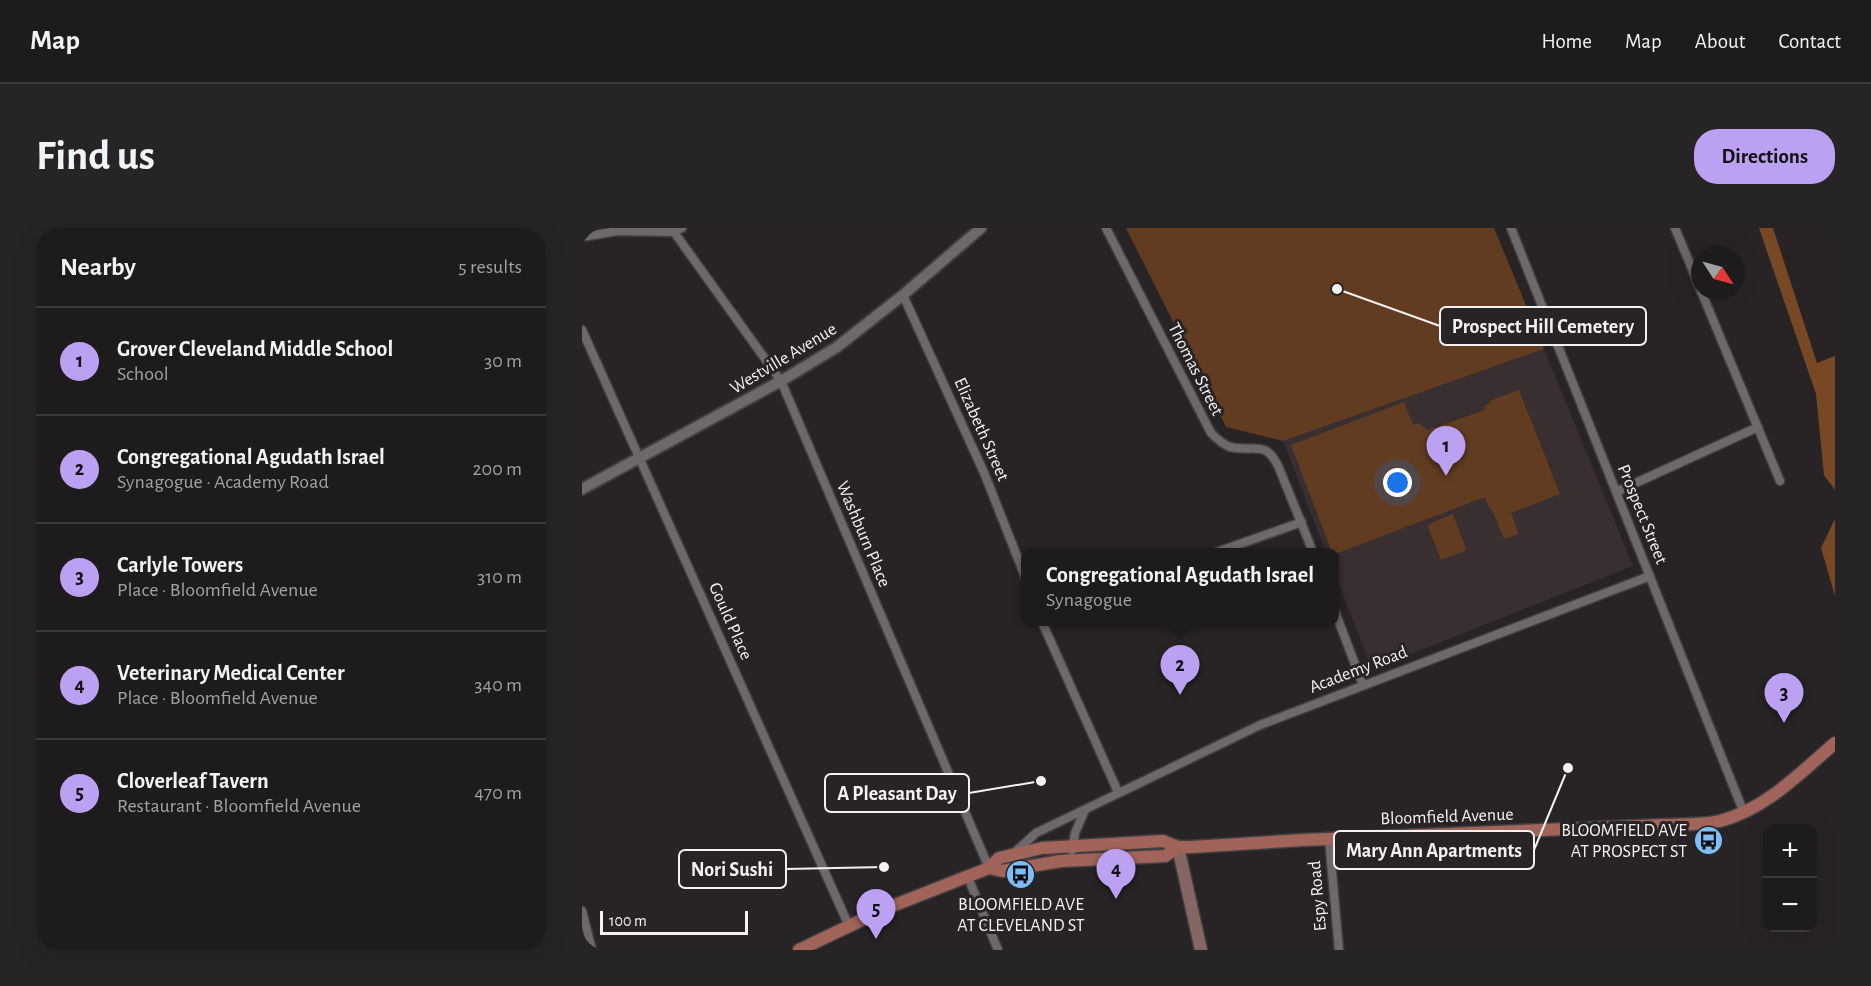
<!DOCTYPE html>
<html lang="en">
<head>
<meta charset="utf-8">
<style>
  :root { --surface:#1e1b1c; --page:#262425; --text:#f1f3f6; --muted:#a1a1a3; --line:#3c393b; --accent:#bca0f2 }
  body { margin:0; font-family:"Alegreya Sans",sans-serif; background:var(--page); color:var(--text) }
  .controls { position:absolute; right:18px; bottom:18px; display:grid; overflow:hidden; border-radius:12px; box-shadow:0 6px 24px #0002 }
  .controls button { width:54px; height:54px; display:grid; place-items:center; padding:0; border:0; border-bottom:2px solid var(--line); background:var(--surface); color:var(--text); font:30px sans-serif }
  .compass { position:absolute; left:1109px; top:18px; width:54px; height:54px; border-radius:50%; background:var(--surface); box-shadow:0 6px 24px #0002; rotate:126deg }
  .scale { position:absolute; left:18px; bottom:15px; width:148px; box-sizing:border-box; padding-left:6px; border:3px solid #f4f1f1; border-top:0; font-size:16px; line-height:21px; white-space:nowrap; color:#f4f1f1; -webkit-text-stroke:4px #282425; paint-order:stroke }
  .you { position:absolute; left:816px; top:255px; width:21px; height:21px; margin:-15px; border:4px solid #fff; border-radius:50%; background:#1a73e8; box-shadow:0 0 0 9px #1a73e833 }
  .badge { display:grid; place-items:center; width:39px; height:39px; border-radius:50%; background:var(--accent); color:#111; font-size:20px; font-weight:700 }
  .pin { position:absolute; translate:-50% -50px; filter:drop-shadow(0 2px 3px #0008) }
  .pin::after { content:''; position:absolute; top:32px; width:21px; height:18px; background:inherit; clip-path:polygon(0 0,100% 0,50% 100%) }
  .popup { position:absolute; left:439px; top:320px; width:318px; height:78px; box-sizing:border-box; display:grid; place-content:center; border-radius:12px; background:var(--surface); filter:drop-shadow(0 2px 4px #0005); font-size:20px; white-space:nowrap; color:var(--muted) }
  .popup b { font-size:22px; color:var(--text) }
  .popup::after { content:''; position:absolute; left:50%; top:100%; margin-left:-12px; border:12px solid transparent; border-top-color:var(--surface) }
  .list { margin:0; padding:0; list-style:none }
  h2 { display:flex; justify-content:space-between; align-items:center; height:78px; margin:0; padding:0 24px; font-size:26px }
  h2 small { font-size:20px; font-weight:400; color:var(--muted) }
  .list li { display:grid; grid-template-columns:39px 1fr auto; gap:18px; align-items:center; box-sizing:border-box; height:108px; padding:0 24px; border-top:2px solid var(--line) }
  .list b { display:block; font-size:22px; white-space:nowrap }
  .list p { margin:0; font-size:20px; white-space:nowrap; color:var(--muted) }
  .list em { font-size:20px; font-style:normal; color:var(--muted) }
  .map { position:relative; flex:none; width:1253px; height:722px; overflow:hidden; border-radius:24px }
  header { display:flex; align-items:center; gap:36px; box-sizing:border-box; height:84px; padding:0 30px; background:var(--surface); border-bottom:2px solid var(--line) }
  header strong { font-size:28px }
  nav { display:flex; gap:33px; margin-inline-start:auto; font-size:21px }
  .intro { display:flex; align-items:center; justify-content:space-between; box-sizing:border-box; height:144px; padding:0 36px }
  h1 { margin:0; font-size:42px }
  .button { padding:15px 27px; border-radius:24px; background:var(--accent); color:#111; font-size:21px; font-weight:700 }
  main { display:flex; gap:36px; padding:0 36px }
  aside { flex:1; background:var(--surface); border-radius:24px; box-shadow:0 6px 24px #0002 }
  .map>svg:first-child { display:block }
</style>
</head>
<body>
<header>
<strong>Map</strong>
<nav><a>Home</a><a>Map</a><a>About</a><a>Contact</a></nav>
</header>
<div class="intro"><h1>Find us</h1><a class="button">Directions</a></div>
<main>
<aside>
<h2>Nearby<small>5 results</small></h2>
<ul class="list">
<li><span class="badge">1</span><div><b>Grover Cleveland Middle School</b><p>School</p></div><em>30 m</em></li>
<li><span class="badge">2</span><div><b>Congregational Agudath Israel</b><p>Synagogue · Academy Road</p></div><em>200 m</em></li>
<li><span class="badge">3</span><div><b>Carlyle Towers</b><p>Place · Bloomfield Avenue</p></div><em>310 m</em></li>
<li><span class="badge">4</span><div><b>Veterinary Medical Center</b><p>Place · Bloomfield Avenue</p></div><em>340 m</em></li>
<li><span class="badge">5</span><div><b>Cloverleaf Tavern</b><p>Restaurant · Bloomfield Avenue</p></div><em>470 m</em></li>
</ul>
</aside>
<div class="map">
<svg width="1253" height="722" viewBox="0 0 1253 722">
  <rect width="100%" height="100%" fill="#282425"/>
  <path fill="#392f30" d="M 962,121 L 1051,338 L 793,440 L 788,436 L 753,346 L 752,324 L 744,324 L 701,213 Z"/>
  <path fill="#613c21" d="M 544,0 L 912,0 L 962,121 L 701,213 L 644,199 Z
    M 937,162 L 978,266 L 929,285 L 937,306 L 922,311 L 910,282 L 908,281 L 903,269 L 753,326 L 750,324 L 709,217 L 822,174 L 831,197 L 836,195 L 846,202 L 903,182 L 902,178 L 908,175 L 907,173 Z
    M 871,286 L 884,320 L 882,323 L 859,332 L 846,299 L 847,296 Z"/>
  <path fill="#784825" d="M 1177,0 L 1191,0 L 1235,135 L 1253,128 L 1253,262 L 1242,247 L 1234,166 Z
    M 1253,291 L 1253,368 L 1239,320 Z"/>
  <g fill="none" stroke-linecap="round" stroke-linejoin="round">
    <defs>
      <path id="minor" d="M 524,0 L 629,205 C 634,210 640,216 648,219 C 673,225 683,210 697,240 L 731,324
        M 929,0 L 1162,585
        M 1093,0 L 1118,60
        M 92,4 L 199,153 L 407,640
        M 0,9 L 35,3 L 92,4 L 100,0
        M 1119,63 L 1198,253
        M 321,67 L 403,247 L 444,351
        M 0,102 L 267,698
        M 1034,264 L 1176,199
        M 635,324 L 720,294
        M 752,381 L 781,457
        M 460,394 L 536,564
        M 747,611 L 757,722
        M 490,623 L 493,605 L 503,582
        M 432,625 L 454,605 L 678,497 L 1068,348
        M 385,647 L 416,722
        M 0,683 L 10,722"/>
      <path id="tertiary" d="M 0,261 L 199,153 L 255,119 L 321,67 L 399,0"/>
      <path id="secondary" d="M 596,619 L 619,722"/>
      <path id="primary" d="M 407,640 L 420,643 L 479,633 L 583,628 L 596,619
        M 217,722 L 305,680 L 407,640 L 417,630 L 460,620 L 581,613 L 596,619 L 610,619 L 721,612 L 1082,597 C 1100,596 1120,597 1138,593 C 1184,581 1218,545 1253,515"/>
    </defs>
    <use href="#minor" stroke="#433f40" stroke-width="11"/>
    <use href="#tertiary" stroke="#433f40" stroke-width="14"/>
    <use href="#secondary" stroke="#433f40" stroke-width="15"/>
    <use href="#primary" stroke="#433f40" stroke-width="15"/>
    <use href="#minor" stroke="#6d6869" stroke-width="8"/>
    <use href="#tertiary" stroke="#6d6869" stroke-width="10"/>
    <use href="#secondary" stroke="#866662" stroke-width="12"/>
    <use href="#primary" stroke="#a0645a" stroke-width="12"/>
  </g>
  <defs>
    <symbol id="bus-disc" viewBox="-11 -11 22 22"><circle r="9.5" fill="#7dbef9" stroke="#282425"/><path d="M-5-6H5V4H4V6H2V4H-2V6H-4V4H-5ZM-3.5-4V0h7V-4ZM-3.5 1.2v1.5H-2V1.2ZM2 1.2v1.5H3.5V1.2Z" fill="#111"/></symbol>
  </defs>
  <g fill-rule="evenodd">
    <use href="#bus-disc" x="1110" y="596" width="33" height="33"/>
    <use href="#bus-disc" x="422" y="630" width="33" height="33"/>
  </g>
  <g text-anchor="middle" stroke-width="6" stroke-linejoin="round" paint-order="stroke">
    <g font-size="18" fill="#f4f1f1" stroke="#282425">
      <text transform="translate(201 130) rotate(-31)" y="6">Westville Avenue</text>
      <text transform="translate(614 141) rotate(63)" y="6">Thomas Street</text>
      <text transform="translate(400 201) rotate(66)" y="6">Elizabeth Street</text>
      <text transform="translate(1061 286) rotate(68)" y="6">Prospect Street</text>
      <text transform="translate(282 306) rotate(67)" y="6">Washburn Place</text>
      <text transform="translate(149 393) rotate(66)" y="6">Gould Place</text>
      <text transform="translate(776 441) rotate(-21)" y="6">Academy Road</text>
      <text transform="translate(865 588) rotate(-2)" y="6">Bloomfield Avenue</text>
      <text transform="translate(735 668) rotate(-95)" y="6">Espy Road</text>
    </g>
    <g font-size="18" fill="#f4f1f1" stroke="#282425" text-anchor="end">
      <text x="1105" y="608">BLOOMFIELD AVE<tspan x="1105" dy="21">AT PROSPECT ST</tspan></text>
      <text x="439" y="682" text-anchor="middle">BLOOMFIELD AVE<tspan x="439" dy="21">AT CLEVELAND ST</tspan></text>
    </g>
  </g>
  <path fill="none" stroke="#f4f1f1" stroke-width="2" d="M755 61L858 98M459 553L387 565M986 540L952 622M302 639L204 641"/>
  <g fill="#f4f1f1" stroke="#282425" stroke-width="2">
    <circle cx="755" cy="61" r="6"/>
    <circle cx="459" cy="553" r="6"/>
    <circle cx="986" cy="540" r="6"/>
    <circle cx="302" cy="639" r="6"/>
  </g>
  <g fill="#282425" stroke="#f4f1f1" stroke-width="2">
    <rect x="858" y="79" width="206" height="38" rx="6"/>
    <rect x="243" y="546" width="144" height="38" rx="6"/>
    <rect x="752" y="603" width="200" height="38" rx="6"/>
    <rect x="97" y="622" width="107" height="38" rx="6"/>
  </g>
  <g font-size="20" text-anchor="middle" font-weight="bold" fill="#f4f1f1">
    <text x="961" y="105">Prospect Hill Cemetery</text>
    <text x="315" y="572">A Pleasant Day</text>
    <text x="852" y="629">Mary Ann Apartments</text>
    <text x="150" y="648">Nori Sushi</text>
  </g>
</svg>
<div class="controls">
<button>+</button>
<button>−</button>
</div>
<svg class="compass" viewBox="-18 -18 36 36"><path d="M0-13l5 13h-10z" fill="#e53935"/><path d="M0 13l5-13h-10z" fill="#a1a1a3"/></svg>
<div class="scale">100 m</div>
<div class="you"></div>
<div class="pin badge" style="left:864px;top:248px">1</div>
<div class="pin badge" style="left:598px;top:467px">2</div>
<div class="popup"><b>Congregational Agudath Israel</b>Synagogue</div>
<div class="pin badge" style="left:1202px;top:495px">3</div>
<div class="pin badge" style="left:534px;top:671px">4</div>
<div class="pin badge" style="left:294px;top:711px">5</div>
</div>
</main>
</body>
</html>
